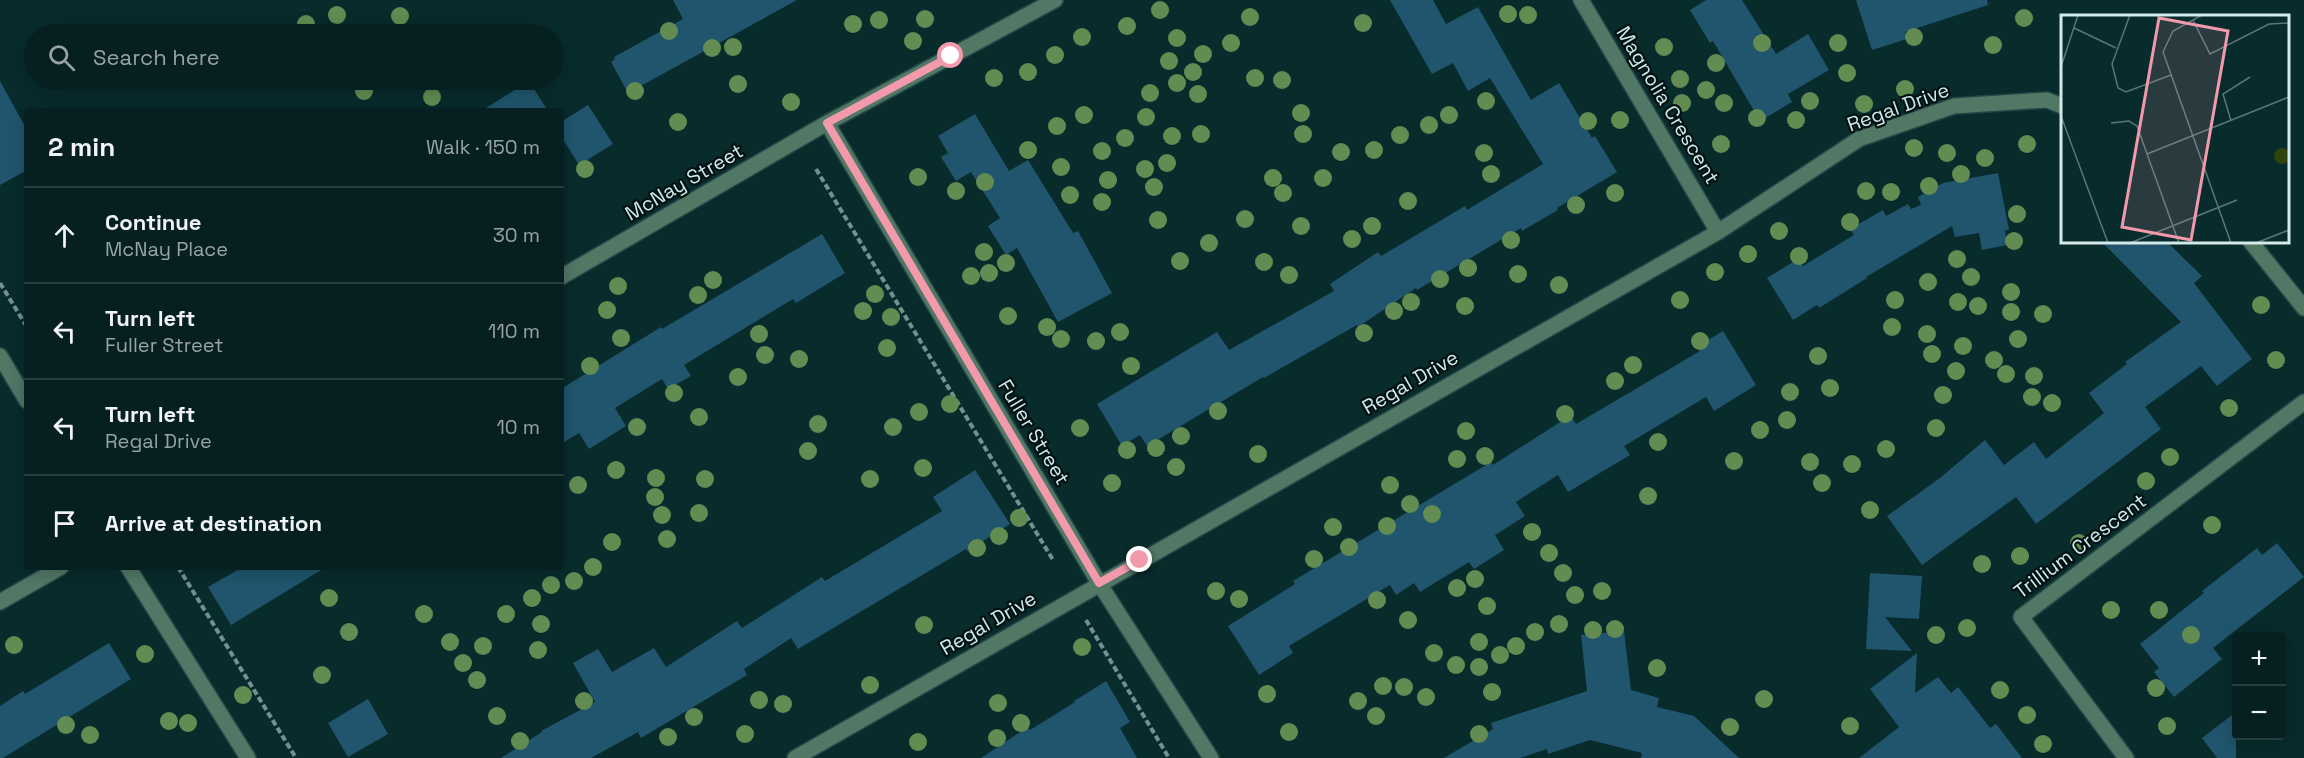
<!DOCTYPE html>
<html lang="en">
<head>
<meta charset="utf-8">
<style>
  :root { --surface:#062021; --page:#142d2e; --text:#f1f3f6; --muted:#98a3a5; --line:#273e3f }
  body { margin:0; font-family:"Space Grotesk",sans-serif; background:var(--page); color:var(--text) }
  .controls { position:absolute; right:18px; bottom:18px; display:grid; overflow:hidden; border-radius:6px; box-shadow:0 3px 15px #0003 }
  .controls button { width:54px; height:54px; display:grid; place-items:center; padding:0; border:0; border-bottom:2px solid var(--line); background:var(--surface); color:var(--text); font:30px sans-serif }
  .stop { position:absolute; width:18px; height:18px; margin:-14px; border:4px solid #f29aac; border-radius:50%; background:#fff }
  .stop.end { background:#f29aac; border-color:#fff; box-shadow:0 2px 6px #0008 }
  .list { margin:0; padding:0; list-style:none }
  h2 { display:flex; justify-content:space-between; align-items:center; height:78px; margin:0; padding:0 24px; font-size:26px }
  h2 small { font-size:20px; font-weight:400; color:var(--muted) }
  .list li { display:grid; grid-template-columns:39px 1fr auto; gap:18px; align-items:center; box-sizing:border-box; height:96px; padding:0 24px; border-top:2px solid var(--line) }
  .list b { display:block; font-size:22px; white-space:nowrap }
  .list p { margin:0; font-size:20px; white-space:nowrap; color:var(--muted) }
  .list em { font-size:20px; font-style:normal; color:var(--muted) }
  .icon { flex:none; width:33px; height:33px; fill:none; stroke:currentColor; stroke-width:2; stroke-linecap:round; stroke-linejoin:round }
  .map { position:relative; flex:none; width:2304px; height:758px; overflow:hidden }
  .search { position:absolute; background:var(--surface); box-shadow:0 3px 15px #0003; left:24px; top:24px; width:540px; height:66px; display:flex; align-items:center; gap:15px; box-sizing:border-box; padding:0 21px; border-radius:33px; color:var(--muted); font-size:22px }
  .panel { position:absolute; background:var(--surface); box-shadow:0 3px 15px #0003; left:24px; top:108px; width:540px; height:462px; border-radius:6px }
  .map>svg:first-child { display:block }
</style>
</head>
<body>
<div class="map">
<svg width="2304" height="758" viewBox="0 0 2304 758">
  <rect width="100%" height="100%" fill="#082b2c"/>
  <path fill="#20556d" d="M 673,0 L 797,0 L 628,93 L 611,62 L 615,59 L 614,57 L 683,19 Z
    M 1390,0 L 1433,0 L 1446,24 L 1478,7 L 1531,100 L 1559,83 L 1592,138 L 1595,136 L 1617,172 L 1557,208 L 1558,210 L 1522,231 L 1521,228 L 1417,290 L 1416,288 L 1358,327 L 1357,325 L 1264,378 L 1263,377 L 1147,446 L 1140,435 L 1122,446 L 1097,404 L 1217,332 L 1229,350 L 1334,291 L 1330,284 L 1378,252 L 1381,256 L 1465,206 L 1467,210 L 1543,164 L 1490,78 L 1468,91 L 1453,63 L 1432,74 Z
    M 1706,0 L 1742,0 L 1776,54 L 1808,34 L 1829,70 L 1788,94 L 1792,102 L 1760,121 L 1713,41 L 1710,43 L 1690,10 Z
    M 1856,0 L 1987,0 L 1988,5 L 1905,32 L 1907,39 L 1872,50 Z
    M 0,81 L 27,130 L 27,170 L 0,185 Z
    M 529,81 L 548,111 L 481,111 Z
    M 588,105 L 613,144 L 579,165 L 561,136 L 561,122 Z
    M 975,114 L 1009,171 L 1028,160 L 1073,233 L 1078,231 L 1112,293 L 1058,322 L 1017,248 L 1006,255 L 988,226 L 1000,218 L 971,172 L 956,181 L 941,157 L 948,153 L 938,136 Z
    M 1998,173 L 2009,230 L 2005,230 L 2007,245 L 1982,250 L 1979,233 L 1955,237 L 1952,226 L 1866,277 L 1867,278 L 1819,308 L 1817,305 L 1793,320 L 1767,278 L 1798,259 L 1803,266 L 1854,235 L 1850,229 L 1883,210 L 1886,216 L 1908,204 L 1911,209 L 1921,205 L 1918,197 L 1943,183 Z
    M 822,234 L 845,273 L 796,303 L 793,299 L 684,365 L 691,376 L 668,389 L 662,379 L 615,408 L 626,426 L 589,449 L 579,433 L 561,444 L 561,389 L 661,327 L 662,329 Z
    M 2102,242 L 2167,242 L 2202,276 L 2194,283 L 2252,359 L 2217,386 L 2201,366 L 2145,407 L 2161,429 L 2036,524 L 2016,497 L 1922,565 L 1887,516 L 1940,478 L 1985,440 L 2004,465 L 2034,442 L 2046,459 L 2104,413 L 2089,393 L 2127,364 L 2125,362 L 2181,322 Z
    M 1723,331 L 1756,385 L 1714,411 L 1706,397 L 1624,446 L 1630,455 L 1568,492 L 1558,475 L 1516,502 L 1525,516 L 1495,535 L 1504,550 L 1474,569 L 1469,562 L 1420,592 L 1414,583 L 1396,595 L 1390,585 L 1289,646 L 1293,653 L 1259,675 L 1228,626 L 1295,584 L 1293,581 L 1491,462 L 1493,465 L 1571,415 L 1576,424 L 1700,351 L 1698,346 Z
    M 975,470 L 1010,524 L 967,551 L 966,549 L 798,649 L 791,638 L 744,669 L 747,675 L 641,738 L 638,732 L 591,758 L 501,758 L 542,732 L 541,731 L 595,702 L 573,663 L 598,649 L 612,672 L 654,648 L 666,667 L 737,621 L 742,628 L 822,577 L 825,581 L 942,511 L 933,497 Z
    M 2277,543 L 2304,577 L 2213,648 L 2222,659 L 2174,697 L 2154,672 L 2159,668 L 2140,644 L 2204,593 L 2202,591 L 2257,548 L 2262,555 Z
    M 243,567 L 326,567 L 231,625 L 208,587 Z
    M 1870,573 L 1922,576 L 1919,619 L 1885,617 L 1912,651 L 1866,649 Z
    M 1624,631 L 1631,690 L 1659,698 L 1657,707 L 1694,716 L 1739,758 L 1641,758 L 1642,753 L 1590,740 L 1548,754 L 1547,749 L 1520,758 L 1444,758 L 1493,729 L 1491,723 L 1587,691 L 1581,635 Z
    M 109,643 L 131,679 L 3,758 L 0,758 L 0,706 L 23,691 L 25,694 Z
    M 1917,653 L 1915,693 L 1938,677 L 1951,693 L 1958,687 L 1990,728 L 1996,724 L 2022,758 L 1859,758 L 1899,727 L 1870,689 Z
    M 1106,681 L 1130,722 L 1120,728 L 1137,758 L 981,758 L 1028,727 L 1030,730 L 1075,702 L 1074,701 Z
    M 368,699 L 388,734 L 348,757 L 328,723 Z
    M 2236,712 L 2236,758 L 2217,758 L 2202,738 Z"/>
  <g fill="none" stroke-linecap="round" stroke-linejoin="round">
    <defs>
      <path id="minor" d="M 1581,0 L 1718,232
        M 827,123 L 1099,583 L 1211,758
        M 2251,242 L 2304,308
        M 561,277 L 827,123 L 1055,0
        M 0,356 L 27,401
        M 128,567 L 248,758
        M 0,602 L 61,567
        M 795,758 L 1718,232 L 1859,139 L 1954,106 L 2047,100 L 2062,106
        M 2126,758 L 2021,617 L 2304,402"/>
    </defs>
    <use href="#minor" stroke="#244647" stroke-width="18"/>
    <path stroke="#749192" stroke-width="4" stroke-dasharray="6 3" stroke-linecap="butt" d="M 816,169 L 1053,560
      M 0,283 L 27,327
      M 178,567 L 296,758
      M 1086,620 L 1169,758"/>
    <use href="#minor" stroke="#517765" stroke-width="15"/>
  </g>
  <g fill="#628c52">
    <circle cx="1160" cy="10" r="9"/>
    <circle cx="1508" cy="14" r="9"/>
    <circle cx="337" cy="15" r="9"/>
    <circle cx="1528" cy="15" r="9"/>
    <circle cx="400" cy="16" r="9"/>
    <circle cx="1250" cy="17" r="9"/>
    <circle cx="2024" cy="18" r="9"/>
    <circle cx="925" cy="19" r="9"/>
    <circle cx="879" cy="20" r="9"/>
    <circle cx="1363" cy="23" r="9"/>
    <circle cx="306" cy="24" r="9"/>
    <circle cx="853" cy="24" r="9"/>
    <circle cx="1127" cy="26" r="9"/>
    <circle cx="669" cy="31" r="9"/>
    <circle cx="1082" cy="37" r="9"/>
    <circle cx="1914" cy="37" r="9"/>
    <circle cx="1177" cy="38" r="9"/>
    <circle cx="913" cy="41" r="9"/>
    <circle cx="1231" cy="43" r="9"/>
    <circle cx="1762" cy="43" r="9"/>
    <circle cx="1838" cy="43" r="9"/>
    <circle cx="1993" cy="45" r="9"/>
    <circle cx="733" cy="47" r="9"/>
    <circle cx="1664" cy="47" r="9"/>
    <circle cx="712" cy="48" r="9"/>
    <circle cx="1203" cy="54" r="9"/>
    <circle cx="1055" cy="55" r="9"/>
    <circle cx="1169" cy="61" r="9"/>
    <circle cx="1716" cy="63" r="9"/>
    <circle cx="1028" cy="72" r="9"/>
    <circle cx="1193" cy="72" r="9"/>
    <circle cx="1847" cy="73" r="9"/>
    <circle cx="994" cy="78" r="9"/>
    <circle cx="1255" cy="78" r="9"/>
    <circle cx="1680" cy="79" r="9"/>
    <circle cx="1282" cy="80" r="9"/>
    <circle cx="1177" cy="83" r="9"/>
    <circle cx="738" cy="84" r="9"/>
    <circle cx="1905" cy="89" r="9"/>
    <circle cx="1706" cy="90" r="9"/>
    <circle cx="364" cy="91" r="9"/>
    <circle cx="635" cy="91" r="9"/>
    <circle cx="1150" cy="93" r="9"/>
    <circle cx="1198" cy="94" r="9"/>
    <circle cx="432" cy="97" r="9"/>
    <circle cx="1486" cy="101" r="9"/>
    <circle cx="1810" cy="101" r="9"/>
    <circle cx="791" cy="102" r="9"/>
    <circle cx="1682" cy="103" r="9"/>
    <circle cx="1724" cy="103" r="9"/>
    <circle cx="1864" cy="104" r="9"/>
    <circle cx="1301" cy="113" r="9"/>
    <circle cx="1084" cy="115" r="9"/>
    <circle cx="1449" cy="115" r="9"/>
    <circle cx="1146" cy="117" r="9"/>
    <circle cx="1757" cy="118" r="9"/>
    <circle cx="1620" cy="120" r="9"/>
    <circle cx="1796" cy="120" r="9"/>
    <circle cx="1588" cy="121" r="9"/>
    <circle cx="678" cy="122" r="9"/>
    <circle cx="1429" cy="125" r="9"/>
    <circle cx="1057" cy="126" r="9"/>
    <circle cx="1201" cy="134" r="9"/>
    <circle cx="1303" cy="134" r="9"/>
    <circle cx="1400" cy="135" r="9"/>
    <circle cx="1172" cy="136" r="9"/>
    <circle cx="1125" cy="138" r="9"/>
    <circle cx="1721" cy="144" r="9"/>
    <circle cx="2027" cy="144" r="9"/>
    <circle cx="1914" cy="148" r="9"/>
    <circle cx="1028" cy="150" r="9"/>
    <circle cx="1374" cy="150" r="9"/>
    <circle cx="1102" cy="151" r="9"/>
    <circle cx="1341" cy="152" r="9"/>
    <circle cx="1484" cy="153" r="9"/>
    <circle cx="1947" cy="153" r="9"/>
    <circle cx="1985" cy="158" r="9"/>
    <circle cx="1167" cy="163" r="9"/>
    <circle cx="1061" cy="167" r="9"/>
    <circle cx="585" cy="169" r="9"/>
    <circle cx="1145" cy="169" r="9"/>
    <circle cx="1491" cy="174" r="9"/>
    <circle cx="1961" cy="174" r="9"/>
    <circle cx="918" cy="177" r="9"/>
    <circle cx="1273" cy="178" r="9"/>
    <circle cx="1323" cy="178" r="9"/>
    <circle cx="1108" cy="180" r="9"/>
    <circle cx="985" cy="182" r="9"/>
    <circle cx="1929" cy="186" r="9"/>
    <circle cx="1154" cy="187" r="9"/>
    <circle cx="956" cy="191" r="9"/>
    <circle cx="1866" cy="191" r="9"/>
    <circle cx="1891" cy="192" r="9"/>
    <circle cx="1283" cy="193" r="9"/>
    <circle cx="1615" cy="193" r="9"/>
    <circle cx="1070" cy="195" r="9"/>
    <circle cx="1408" cy="201" r="9"/>
    <circle cx="1102" cy="202" r="9"/>
    <circle cx="1576" cy="205" r="9"/>
    <circle cx="2017" cy="214" r="9"/>
    <circle cx="1245" cy="219" r="9"/>
    <circle cx="1158" cy="220" r="9"/>
    <circle cx="1850" cy="222" r="9"/>
    <circle cx="1301" cy="226" r="9"/>
    <circle cx="1372" cy="226" r="9"/>
    <circle cx="1779" cy="231" r="9"/>
    <circle cx="1352" cy="239" r="9"/>
    <circle cx="1511" cy="240" r="9"/>
    <circle cx="2014" cy="241" r="9"/>
    <circle cx="1209" cy="243" r="9"/>
    <circle cx="984" cy="252" r="9"/>
    <circle cx="1748" cy="254" r="9"/>
    <circle cx="1799" cy="256" r="9"/>
    <circle cx="1957" cy="259" r="9"/>
    <circle cx="1180" cy="261" r="9"/>
    <circle cx="1264" cy="262" r="9"/>
    <circle cx="1006" cy="263" r="9"/>
    <circle cx="1468" cy="268" r="9"/>
    <circle cx="1715" cy="272" r="9"/>
    <circle cx="989" cy="273" r="9"/>
    <circle cx="1518" cy="274" r="9"/>
    <circle cx="1289" cy="275" r="9"/>
    <circle cx="971" cy="276" r="9"/>
    <circle cx="1971" cy="277" r="9"/>
    <circle cx="1440" cy="279" r="9"/>
    <circle cx="713" cy="280" r="9"/>
    <circle cx="1928" cy="282" r="9"/>
    <circle cx="1559" cy="285" r="9"/>
    <circle cx="618" cy="286" r="9"/>
    <circle cx="2011" cy="292" r="9"/>
    <circle cx="875" cy="294" r="9"/>
    <circle cx="698" cy="295" r="9"/>
    <circle cx="1680" cy="300" r="9"/>
    <circle cx="1895" cy="300" r="9"/>
    <circle cx="1411" cy="302" r="9"/>
    <circle cx="1958" cy="302" r="9"/>
    <circle cx="2261" cy="305" r="9"/>
    <circle cx="1465" cy="306" r="9"/>
    <circle cx="1978" cy="306" r="9"/>
    <circle cx="607" cy="310" r="9"/>
    <circle cx="863" cy="311" r="9"/>
    <circle cx="1394" cy="311" r="9"/>
    <circle cx="2011" cy="312" r="9"/>
    <circle cx="2043" cy="314" r="9"/>
    <circle cx="1008" cy="316" r="9"/>
    <circle cx="891" cy="317" r="9"/>
    <circle cx="1047" cy="327" r="9"/>
    <circle cx="1892" cy="327" r="9"/>
    <circle cx="1120" cy="332" r="9"/>
    <circle cx="1364" cy="333" r="9"/>
    <circle cx="759" cy="334" r="9"/>
    <circle cx="1927" cy="334" r="9"/>
    <circle cx="621" cy="338" r="9"/>
    <circle cx="1061" cy="339" r="9"/>
    <circle cx="2018" cy="339" r="9"/>
    <circle cx="1096" cy="341" r="9"/>
    <circle cx="1700" cy="341" r="9"/>
    <circle cx="1963" cy="346" r="9"/>
    <circle cx="887" cy="348" r="9"/>
    <circle cx="1932" cy="354" r="9"/>
    <circle cx="765" cy="355" r="9"/>
    <circle cx="1818" cy="356" r="9"/>
    <circle cx="799" cy="359" r="9"/>
    <circle cx="1994" cy="360" r="9"/>
    <circle cx="2276" cy="360" r="9"/>
    <circle cx="1633" cy="365" r="9"/>
    <circle cx="590" cy="366" r="9"/>
    <circle cx="1131" cy="366" r="9"/>
    <circle cx="1956" cy="371" r="9"/>
    <circle cx="2006" cy="374" r="9"/>
    <circle cx="2034" cy="376" r="9"/>
    <circle cx="738" cy="377" r="9"/>
    <circle cx="1615" cy="381" r="9"/>
    <circle cx="1830" cy="388" r="9"/>
    <circle cx="1790" cy="392" r="9"/>
    <circle cx="674" cy="393" r="9"/>
    <circle cx="1943" cy="395" r="9"/>
    <circle cx="2032" cy="397" r="9"/>
    <circle cx="2052" cy="403" r="9"/>
    <circle cx="950" cy="404" r="9"/>
    <circle cx="2229" cy="408" r="9"/>
    <circle cx="1218" cy="411" r="9"/>
    <circle cx="919" cy="412" r="9"/>
    <circle cx="1565" cy="414" r="9"/>
    <circle cx="699" cy="417" r="9"/>
    <circle cx="1787" cy="420" r="9"/>
    <circle cx="818" cy="424" r="9"/>
    <circle cx="637" cy="427" r="9"/>
    <circle cx="893" cy="427" r="9"/>
    <circle cx="1080" cy="428" r="9"/>
    <circle cx="1936" cy="428" r="9"/>
    <circle cx="1760" cy="430" r="9"/>
    <circle cx="1466" cy="431" r="9"/>
    <circle cx="1181" cy="436" r="9"/>
    <circle cx="1658" cy="442" r="9"/>
    <circle cx="1156" cy="448" r="9"/>
    <circle cx="1886" cy="449" r="9"/>
    <circle cx="1127" cy="450" r="9"/>
    <circle cx="808" cy="451" r="9"/>
    <circle cx="1258" cy="454" r="9"/>
    <circle cx="1485" cy="456" r="9"/>
    <circle cx="2170" cy="457" r="9"/>
    <circle cx="1457" cy="459" r="9"/>
    <circle cx="1734" cy="461" r="9"/>
    <circle cx="1810" cy="462" r="9"/>
    <circle cx="1852" cy="464" r="9"/>
    <circle cx="1176" cy="467" r="9"/>
    <circle cx="923" cy="468" r="9"/>
    <circle cx="616" cy="470" r="9"/>
    <circle cx="656" cy="478" r="9"/>
    <circle cx="705" cy="479" r="9"/>
    <circle cx="870" cy="479" r="9"/>
    <circle cx="2146" cy="481" r="9"/>
    <circle cx="1112" cy="483" r="9"/>
    <circle cx="1822" cy="483" r="9"/>
    <circle cx="578" cy="485" r="9"/>
    <circle cx="1390" cy="485" r="9"/>
    <circle cx="1648" cy="496" r="9"/>
    <circle cx="655" cy="497" r="9"/>
    <circle cx="1410" cy="504" r="9"/>
    <circle cx="1870" cy="510" r="9"/>
    <circle cx="699" cy="513" r="9"/>
    <circle cx="1432" cy="514" r="9"/>
    <circle cx="662" cy="515" r="9"/>
    <circle cx="1019" cy="518" r="9"/>
    <circle cx="2212" cy="525" r="9"/>
    <circle cx="1387" cy="526" r="9"/>
    <circle cx="1333" cy="527" r="9"/>
    <circle cx="1532" cy="532" r="9"/>
    <circle cx="999" cy="536" r="9"/>
    <circle cx="667" cy="539" r="9"/>
    <circle cx="612" cy="542" r="9"/>
    <circle cx="2079" cy="543" r="9"/>
    <circle cx="1349" cy="547" r="9"/>
    <circle cx="977" cy="548" r="9"/>
    <circle cx="1549" cy="553" r="9"/>
    <circle cx="2020" cy="556" r="9"/>
    <circle cx="1314" cy="559" r="9"/>
    <circle cx="1982" cy="564" r="9"/>
    <circle cx="593" cy="567" r="9"/>
    <circle cx="1563" cy="573" r="9"/>
    <circle cx="1475" cy="579" r="9"/>
    <circle cx="574" cy="581" r="9"/>
    <circle cx="551" cy="585" r="9"/>
    <circle cx="1457" cy="588" r="9"/>
    <circle cx="1216" cy="591" r="9"/>
    <circle cx="1602" cy="591" r="9"/>
    <circle cx="1575" cy="595" r="9"/>
    <circle cx="329" cy="598" r="9"/>
    <circle cx="532" cy="598" r="9"/>
    <circle cx="1239" cy="599" r="9"/>
    <circle cx="1377" cy="600" r="9"/>
    <circle cx="1487" cy="606" r="9"/>
    <circle cx="2111" cy="610" r="9"/>
    <circle cx="2159" cy="610" r="9"/>
    <circle cx="424" cy="614" r="9"/>
    <circle cx="506" cy="614" r="9"/>
    <circle cx="1408" cy="620" r="9"/>
    <circle cx="541" cy="624" r="9"/>
    <circle cx="1559" cy="624" r="9"/>
    <circle cx="924" cy="625" r="9"/>
    <circle cx="1967" cy="628" r="9"/>
    <circle cx="1615" cy="629" r="9"/>
    <circle cx="1593" cy="630" r="9"/>
    <circle cx="349" cy="632" r="9"/>
    <circle cx="1535" cy="632" r="9"/>
    <circle cx="1936" cy="635" r="9"/>
    <circle cx="2191" cy="635" r="9"/>
    <circle cx="450" cy="642" r="9"/>
    <circle cx="1479" cy="642" r="9"/>
    <circle cx="14" cy="645" r="9"/>
    <circle cx="483" cy="646" r="9"/>
    <circle cx="1516" cy="646" r="9"/>
    <circle cx="1082" cy="647" r="9"/>
    <circle cx="538" cy="650" r="9"/>
    <circle cx="1434" cy="653" r="9"/>
    <circle cx="145" cy="654" r="9"/>
    <circle cx="1500" cy="655" r="9"/>
    <circle cx="463" cy="663" r="9"/>
    <circle cx="1456" cy="665" r="9"/>
    <circle cx="1479" cy="667" r="9"/>
    <circle cx="1657" cy="668" r="9"/>
    <circle cx="322" cy="675" r="9"/>
    <circle cx="477" cy="680" r="9"/>
    <circle cx="870" cy="685" r="9"/>
    <circle cx="1383" cy="686" r="9"/>
    <circle cx="1404" cy="687" r="9"/>
    <circle cx="2156" cy="688" r="9"/>
    <circle cx="2000" cy="690" r="9"/>
    <circle cx="1492" cy="692" r="9"/>
    <circle cx="1267" cy="694" r="9"/>
    <circle cx="243" cy="695" r="9"/>
    <circle cx="1426" cy="697" r="9"/>
    <circle cx="1764" cy="699" r="9"/>
    <circle cx="759" cy="700" r="9"/>
    <circle cx="584" cy="701" r="9"/>
    <circle cx="1358" cy="701" r="9"/>
    <circle cx="998" cy="703" r="9"/>
    <circle cx="783" cy="704" r="9"/>
    <circle cx="2027" cy="715" r="9"/>
    <circle cx="497" cy="716" r="9"/>
    <circle cx="1376" cy="716" r="9"/>
    <circle cx="694" cy="717" r="9"/>
    <circle cx="169" cy="721" r="9"/>
    <circle cx="188" cy="723" r="9"/>
    <circle cx="1021" cy="723" r="9"/>
    <circle cx="66" cy="725" r="9"/>
    <circle cx="1850" cy="726" r="9"/>
    <circle cx="2167" cy="726" r="9"/>
    <circle cx="1730" cy="727" r="9"/>
    <circle cx="1289" cy="732" r="9"/>
    <circle cx="745" cy="734" r="9"/>
    <circle cx="1479" cy="734" r="9"/>
    <circle cx="90" cy="735" r="9"/>
    <circle cx="668" cy="737" r="9"/>
    <circle cx="997" cy="738" r="9"/>
    <circle cx="520" cy="741" r="9"/>
    <circle cx="918" cy="742" r="9"/>
    <circle cx="2043" cy="744" r="9"/>
  </g>
  <g fill="none" stroke-linecap="round" stroke-linejoin="round">
    <path stroke="#f29aac" stroke-width="8" d="M 951,56 L 827,123 L 1099,583 L 1140,560"/>
  </g>
  <g text-anchor="middle" stroke-width="4.5" stroke-linejoin="round" paint-order="stroke">
    <g font-size="20" fill="#d2eaea" stroke="#021212">
      <text transform="translate(1668 105) rotate(59)" y="7">Magnolia Crescent</text>
      <text transform="translate(1898 107) rotate(-20)" y="7">Regal Drive</text>
      <text transform="translate(684 182) rotate(-30)" y="7">McNay Street</text>
      <text transform="translate(1410 382) rotate(-30)" y="7">Regal Drive</text>
      <text transform="translate(1034 432) rotate(59)" y="7">Fuller Street</text>
      <text transform="translate(2080 546) rotate(-37)" y="7">Trillium Crescent</text>
      <text transform="translate(988 623) rotate(-30)" y="7">Regal Drive</text>
    </g>
  </g>
  <g transform="translate(2061 15)">
    <rect width="228" height="228" fill="#082b2c"/>
    <path d="M213 141a8 8 0 1 1 16 0a8 8 0 1 1-16 0Z" fill="#2e440c"/>
    <path fill="none" stroke="#597778" stroke-width="1.5" d="M 69,0 L 51,49 L 57,73 L 65,77 L 110,60M 141,0 L 112,16 L 102,37 L 170,228M 132,5 L 149,39 L 208,9 L 228,8M 13,13 L 55,33M 0,52 L 17,0M 0,101 L 47,228M 170,106 L 162,79 L 189,62M 50,108 L 68,106 L 76,111 L 118,228M 86,139 L 228,82M 69,228 L 176,185M 195,228 L 228,215"/>
    <path fill="#f29aac" fill-opacity="0.15" stroke="#f29aac" stroke-width="3" d="M 98,3 L 167,16 L 130,225 L 61,212 Z"/>
    <rect width="228" height="228" fill="none" stroke="#d2eaea" stroke-width="3"/>
  </g>
</svg>
<div class="controls">
<button>+</button>
<button>−</button>
</div>
<div class="stop" style="left:951px;top:56px"></div>
<div class="stop end" style="left:1140px;top:560px"></div>
<div class="search"><svg class="icon" aria-label="search" viewBox="0 0 24 24"><circle cx="10" cy="10" r="6"/><path d="M15 15l6 6"/></svg>Search here</div>
<section class="panel">
<h2>2 min<small>Walk · 150 m</small></h2>
<ul class="list">
<li><svg class="icon" aria-label="ahead" viewBox="0 0 24 24"><path d="M12 20V5M6 11l6-6 6 6"/></svg><div><b>Continue</b><p>McNay Place</p></div><em>30 m</em></li>
<li><svg class="icon" aria-label="left" viewBox="0 0 24 24"><path d="M17 20v-9H6M10 6l-5 5 5 5"/></svg><div><b>Turn left</b><p>Fuller Street</p></div><em>110 m</em></li>
<li><svg class="icon" aria-label="left" viewBox="0 0 24 24"><path d="M17 20v-9H6M10 6l-5 5 5 5"/></svg><div><b>Turn left</b><p>Regal Drive</p></div><em>10 m</em></li>
<li><svg class="icon" aria-label="arrive" viewBox="0 0 24 24"><path d="M6 21V4h12l-3 4 3 4H6"/></svg><div><b>Arrive at destination</b></div></li>
</ul>
</section>
</div>
</body>
</html>
